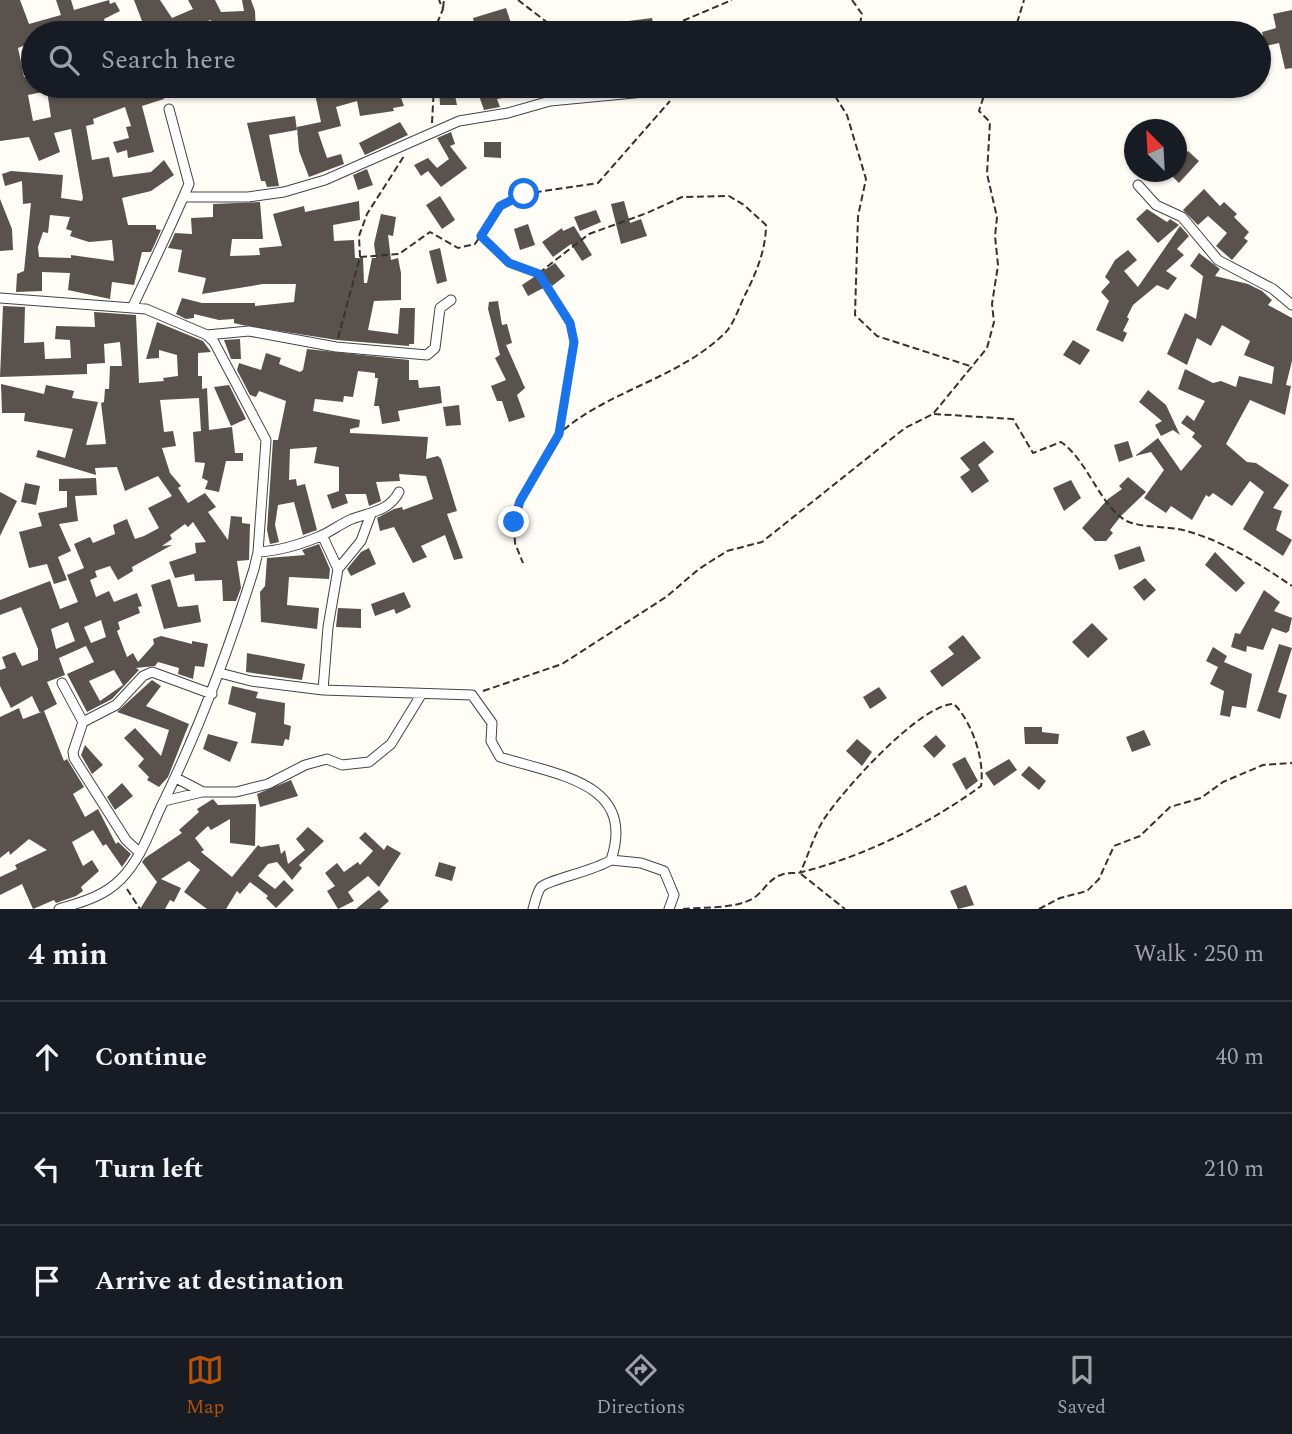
<!DOCTYPE html>
<html lang="en">
<head>
<meta charset="utf-8">
<style>
  :root { --surface:#171b24; --page:#242831; --text:#f1f3f6; --muted:#9ea1a6; --line:#363941; --accent:#b45309 }
  body { margin:0; font-family:Spectral,serif; background:var(--page); color:var(--text) }
  .compass { position:absolute; left:1124px; top:119px; width:63px; height:63px; border-radius:50%; background:var(--surface); box-shadow:0 2px 5px #0004; rotate:336deg }
  .stop { position:absolute; width:21px; height:21px; margin:-16px; border:5px solid #1a73e8; border-radius:50%; background:#fff }
  .stop.end { background:#1a73e8; border-color:#fff; box-shadow:0 2px 7px #0008 }
  .list { margin:0; padding:0; list-style:none }
  h2 { display:flex; justify-content:space-between; align-items:center; height:91px; margin:0; padding:0 28px; font-size:30px }
  h2 small { font-size:23px; font-weight:400; color:var(--muted) }
  .list li { display:grid; grid-template-columns:46px 1fr auto; gap:21px; align-items:center; box-sizing:border-box; height:112px; padding:0 28px; border-top:2px solid var(--line) }
  .list b { display:block; font-size:26px; white-space:nowrap }
  .list em { font-size:23px; font-style:normal; color:var(--muted) }
  .icon { flex:none; width:38px; height:38px; fill:none; stroke:currentColor; stroke-width:2; stroke-linecap:round; stroke-linejoin:round }
  .map { position:relative; flex:none; width:1292px; height:909px; overflow:hidden }
  .search { position:absolute; background:var(--surface); box-shadow:0 2px 5px #0004; left:21px; right:21px; top:21px; height:77px; display:flex; align-items:center; gap:18px; box-sizing:border-box; padding:0 24px; border-radius:38px; color:var(--muted); font-size:26px }
  .sheet { height:427px; background:var(--surface) }
  nav { display:flex; justify-content:space-around; align-items:center; box-sizing:border-box; height:98px; border-top:2px solid var(--line); background:var(--surface); font-size:19px; color:var(--muted) }
  nav a { display:grid; justify-items:center; gap:4px }
  nav .on { color:var(--accent) }
  .map>svg:first-child { display:block }
</style>
</head>
<body>
<div class="map">
<svg width="1292" height="909" viewBox="0 0 1292 909">
  <rect width="100%" height="100%" fill="#fffdf5"/>
  <path fill="#5a524d" fill-rule="evenodd" d="M 0,0 L 20,0 L 29,24 L 61,15 L 56,0 L 71,0 L 74,10 L 109,0 L 110,4 L 115,2 L 120,11 L 104,19 L 109,33 L 33,33 L 33,42 L 18,48 L 24,77 L 33,76 L 33,86 L 57,86 L 58,89 L 74,86 L 109,86 L 111,90 L 126,86 L 161,86 L 164,99 L 142,106 L 154,152 L 128,158 L 127,150 L 117,153 L 113,142 L 129,138 L 126,127 L 131,126 L 125,107 L 93,119 L 94,124 L 86,126 L 92,160 L 109,157 L 113,177 L 151,172 L 164,160 L 174,175 L 151,191 L 122,198 L 128,225 L 156,225 L 156,229 L 161,230 L 151,252 L 142,252 L 134,285 L 112,282 L 110,299 L 68,290 L 70,273 L 42,272 L 42,291 L 16,292 L 17,274 L 24,271 L 31,203 L 23,204 L 22,181 L 5,186 L 2,174 L 11,171 L 63,175 L 61,198 L 82,201 L 83,198 L 71,129 L 54,133 L 60,152 L 39,161 L 29,137 L 0,141 ZM 47,91 L 51,117 L 33,121 L 28,95 ZM 50,215 L 70,217 L 66,229 L 72,231 L 70,236 L 89,242 L 112,240 L 114,261 L 71,255 L 71,258 L 39,257 L 38,247 L 43,232 L 48,233 Z
    M 134,0 L 160,0 L 172,18 L 193,9 L 188,0 L 215,0 L 221,12 L 244,11 L 242,0 L 251,0 L 255,11 L 256,33 L 212,32 L 211,20 L 176,30 L 178,33 L 118,33 L 142,21 Z
    M 506,8 L 511,23 L 476,32 L 473,18 Z
    M 1292,10 L 1292,68 L 1285,69 L 1279,43 L 1265,46 L 1262,32 L 1276,28 L 1273,14 Z
    M 652,18 L 655,32 L 613,33 L 613,23 Z
    M 305,86 L 334,86 L 325,93 L 351,86 L 369,86 L 374,98 L 399,92 L 404,106 L 393,108 L 394,111 L 360,116 L 357,101 L 336,107 L 341,126 L 318,132 L 327,158 L 341,154 L 344,164 L 309,177 L 299,151 L 297,127 L 321,122 L 315,94 L 308,96 Z
    M 439,86 L 453,86 L 457,105 L 440,105 Z
    M 492,86 L 516,86 L 518,95 L 497,99 L 500,107 L 484,110 L 477,90 Z
    M 544,86 L 590,86 L 590,90 L 545,95 Z
    M 295,116 L 297,130 L 269,135 L 279,186 L 267,187 L 265,181 L 261,181 L 247,123 Z
    M 400,122 L 408,135 L 365,155 L 359,143 Z
    M 451,132 L 455,144 L 450,146 L 467,168 L 441,187 L 428,171 L 421,176 L 414,165 L 428,158 L 437,168 L 449,159 L 437,138 Z
    M 484,142 L 501,142 L 501,158 L 484,157 Z
    M 1188,151 L 1199,161 L 1179,183 L 1168,172 L 1177,172 L 1177,161 Z
    M 367,169 L 373,185 L 358,190 L 353,175 Z
    M 1204,189 L 1220,206 L 1224,202 L 1237,214 L 1234,217 L 1249,232 L 1244,238 L 1248,241 L 1232,260 L 1216,246 L 1227,233 L 1208,216 L 1198,225 L 1183,210 Z
    M 440,196 L 455,220 L 442,229 L 426,205 Z
    M 0,199 L 12,229 L 13,250 L 0,251 Z
    M 359,201 L 360,220 L 333,225 L 334,241 L 354,240 L 355,258 L 363,258 L 364,283 L 367,283 L 372,258 L 376,258 L 374,244 L 381,214 L 396,217 L 393,236 L 388,235 L 391,260 L 398,258 L 401,273 L 401,300 L 374,301 L 368,330 L 398,334 L 400,308 L 415,308 L 414,344 L 409,344 L 409,346 L 337,340 L 242,325 L 234,323 L 234,319 L 219,320 L 194,314 L 194,318 L 186,319 L 176,314 L 182,298 L 202,303 L 255,303 L 255,306 L 294,302 L 296,284 L 263,284 L 202,294 L 206,278 L 178,272 L 182,250 L 168,248 L 175,233 L 192,234 L 191,218 L 213,217 L 213,204 L 260,202 L 263,239 L 232,239 L 230,256 L 260,255 L 259,248 L 282,246 L 273,214 L 304,206 L 305,212 Z
    M 624,201 L 630,223 L 641,219 L 647,236 L 621,244 L 611,204 Z
    M 1147,209 L 1167,222 L 1170,219 L 1179,225 L 1158,243 L 1136,219 Z
    M 596,210 L 601,222 L 580,231 L 574,217 Z
    M 528,224 L 535,245 L 520,250 L 514,229 Z
    M 574,226 L 592,255 L 582,261 L 571,244 L 553,257 L 542,242 L 562,228 L 563,231 Z
    M 1180,226 L 1189,236 L 1177,249 L 1184,255 L 1166,271 L 1177,278 L 1168,290 L 1157,285 L 1133,305 L 1127,317 L 1129,319 L 1123,331 L 1127,333 L 1123,342 L 1096,330 L 1109,301 L 1101,292 L 1110,282 L 1105,277 L 1115,260 L 1128,250 L 1137,260 L 1124,271 L 1138,287 Z
    M 440,248 L 447,281 L 437,284 L 429,251 Z
    M 1199,253 L 1220,269 L 1215,276 L 1248,284 L 1262,291 L 1272,300 L 1268,305 L 1292,318 L 1292,361 L 1286,385 L 1291,386 L 1285,415 L 1250,400 L 1226,444 L 1247,462 L 1256,463 L 1289,485 L 1273,508 L 1282,511 L 1276,530 L 1292,540 L 1283,556 L 1243,529 L 1264,492 L 1250,481 L 1232,506 L 1213,493 L 1209,497 L 1206,495 L 1192,520 L 1171,506 L 1166,513 L 1144,498 L 1164,470 L 1151,452 L 1135,456 L 1158,438 L 1181,471 L 1202,446 L 1192,437 L 1195,433 L 1181,423 L 1187,415 L 1194,421 L 1205,401 L 1178,389 L 1185,369 L 1213,383 L 1221,381 L 1236,387 L 1239,376 L 1272,384 L 1274,367 L 1244,355 L 1250,341 L 1222,325 L 1211,346 L 1197,338 L 1187,365 L 1167,354 L 1185,313 L 1196,319 L 1203,276 L 1190,266 Z
    M 555,263 L 565,276 L 552,286 L 551,284 L 528,296 L 522,285 Z
    M 498,301 L 502,325 L 507,324 L 512,343 L 506,345 L 525,388 L 517,395 L 525,417 L 509,422 L 502,401 L 497,401 L 491,386 L 506,380 L 495,358 L 500,355 L 488,309 L 489,302 Z
    M 3,306 L 25,307 L 24,343 L 44,342 L 45,359 L 71,358 L 70,340 L 55,339 L 56,326 L 95,327 L 94,312 L 136,315 L 139,383 L 164,381 L 163,378 L 178,376 L 177,355 L 159,350 L 159,358 L 146,359 L 157,322 L 203,341 L 211,352 L 198,353 L 198,376 L 202,376 L 202,389 L 207,388 L 209,430 L 232,427 L 235,453 L 243,453 L 243,461 L 226,461 L 219,492 L 205,489 L 208,481 L 202,478 L 205,463 L 195,462 L 193,432 L 201,431 L 199,398 L 160,400 L 164,432 L 173,431 L 176,446 L 162,448 L 170,473 L 181,486 L 178,488 L 188,503 L 205,493 L 216,507 L 208,512 L 228,540 L 231,516 L 242,517 L 242,523 L 250,524 L 249,560 L 237,561 L 241,588 L 236,601 L 223,601 L 222,580 L 195,581 L 194,574 L 175,578 L 169,562 L 196,553 L 195,543 L 206,542 L 193,522 L 188,527 L 185,524 L 170,535 L 172,539 L 162,546 L 172,545 L 132,567 L 133,571 L 118,580 L 110,566 L 95,571 L 97,577 L 90,580 L 96,597 L 109,591 L 114,602 L 137,593 L 142,606 L 138,607 L 140,613 L 118,622 L 120,629 L 117,631 L 127,657 L 133,653 L 138,662 L 154,644 L 153,639 L 161,636 L 192,644 L 192,641 L 208,644 L 204,667 L 195,666 L 193,679 L 178,674 L 179,668 L 158,662 L 155,666 L 136,668 L 139,670 L 112,699 L 87,712 L 67,674 L 94,662 L 86,646 L 59,658 L 65,675 L 47,682 L 57,704 L 40,713 L 32,696 L 11,708 L 0,686 L 0,670 L 6,668 L 2,657 L 15,652 L 22,666 L 38,660 L 38,649 L 21,607 L 0,615 L 0,600 L 50,581 L 60,609 L 78,602 L 67,575 L 84,568 L 74,544 L 90,537 L 93,543 L 115,534 L 113,525 L 127,519 L 135,539 L 144,536 L 159,528 L 148,508 L 172,496 L 158,476 L 125,491 L 117,467 L 95,468 L 96,475 L 36,457 L 38,450 L 65,458 L 73,429 L 24,421 L 25,413 L 2,413 L 1,384 L 44,394 L 46,385 L 74,391 L 72,398 L 98,402 L 86,445 L 106,444 L 101,403 L 104,402 L 105,389 L 109,389 L 110,366 L 122,366 L 120,342 L 104,344 L 105,363 L 87,364 L 87,374 L 0,377 ZM 101,620 L 106,637 L 91,643 L 84,627 ZM 68,622 L 75,641 L 56,649 L 51,629 ZM 114,670 L 123,685 L 100,701 L 89,681 Z
    M 240,339 L 241,359 L 231,359 L 224,340 Z
    M 1073,340 L 1090,350 L 1080,365 L 1063,355 Z
    M 307,349 L 409,360 L 409,380 L 418,380 L 419,388 L 440,386 L 442,403 L 398,411 L 400,421 L 382,424 L 379,406 L 374,406 L 378,378 L 375,378 L 375,373 L 358,371 L 353,397 L 344,396 L 343,402 L 315,399 L 313,411 L 360,420 L 359,427 L 350,429 L 350,433 L 428,437 L 426,459 L 438,456 L 441,459 L 457,511 L 447,514 L 463,558 L 454,560 L 445,535 L 421,546 L 427,557 L 413,563 L 394,527 L 380,531 L 377,518 L 394,509 L 402,507 L 403,510 L 433,499 L 426,476 L 399,474 L 400,481 L 376,482 L 381,501 L 369,506 L 366,494 L 345,494 L 348,503 L 332,509 L 327,495 L 339,491 L 339,467 L 314,463 L 317,447 L 290,449 L 289,480 L 296,479 L 297,486 L 305,484 L 317,530 L 303,535 L 294,502 L 278,505 L 275,525 L 279,542 L 270,544 L 267,530 L 273,440 L 278,440 L 286,401 L 259,391 L 256,397 L 250,395 L 237,370 L 239,363 L 261,370 L 266,353 L 281,358 L 279,364 L 300,372 L 303,370 Z
    M 229,385 L 246,419 L 231,426 L 214,387 Z
    M 1148,390 L 1166,405 L 1180,435 L 1173,430 L 1161,436 L 1155,425 L 1162,421 L 1139,402 Z
    M 459,405 L 461,425 L 446,426 L 443,407 Z
    M 984,441 L 994,452 L 978,465 L 989,481 L 972,493 L 960,477 L 970,470 L 960,458 Z
    M 1128,441 L 1133,457 L 1119,462 L 1114,445 Z
    M 1128,477 L 1146,492 L 1121,516 L 1110,530 L 1113,533 L 1106,541 L 1095,541 L 1082,528 L 1108,499 L 1122,489 L 1119,486 Z
    M 96,478 L 97,495 L 75,496 L 78,521 L 59,524 L 71,551 L 58,557 L 67,580 L 54,584 L 47,564 L 29,568 L 19,532 L 42,526 L 38,513 L 67,507 L 67,491 L 59,491 L 59,479 Z
    M 1071,480 L 1081,498 L 1064,511 L 1053,488 Z
    M 25,483 L 40,486 L 36,505 L 21,502 Z
    M 0,492 L 17,501 L 0,536 Z
    M 319,544 L 330,569 L 329,579 L 289,577 L 287,605 L 319,608 L 317,629 L 261,622 L 260,592 L 265,586 L 267,558 L 305,555 L 302,550 Z
    M 1140,546 L 1145,561 L 1119,570 L 1114,555 Z
    M 369,548 L 376,564 L 351,576 L 347,569 L 361,552 Z
    M 1215,552 L 1245,583 L 1236,592 L 1205,565 Z
    M 1145,578 L 1156,590 L 1144,601 L 1133,587 Z
    M 170,579 L 178,607 L 198,605 L 201,622 L 164,629 L 151,585 Z
    M 1264,590 L 1280,602 L 1274,611 L 1292,618 L 1289,631 L 1286,633 L 1272,628 L 1263,650 L 1247,646 L 1246,652 L 1231,647 L 1235,633 L 1240,634 Z
    M 404,592 L 411,607 L 396,614 L 394,609 L 375,616 L 371,604 Z
    M 338,608 L 361,609 L 361,628 L 336,627 Z
    M 1092,623 L 1108,639 L 1088,658 L 1072,642 Z
    M 963,635 L 981,658 L 942,687 L 930,671 L 954,654 L 948,647 Z
    M 1279,644 L 1292,648 L 1278,692 L 1287,695 L 1280,719 L 1257,711 Z
    M 1213,647 L 1227,656 L 1224,662 L 1252,674 L 1246,708 L 1232,706 L 1230,717 L 1220,715 L 1224,691 L 1210,684 L 1218,667 L 1206,661 Z
    M 247,653 L 305,664 L 302,680 L 246,672 Z
    M 152,680 L 161,686 L 146,706 L 189,724 L 168,777 L 159,787 L 147,780 L 149,777 L 138,766 L 144,759 L 124,738 L 135,728 L 161,756 L 169,730 L 117,712 Z
    M 232,686 L 258,692 L 256,698 L 285,703 L 284,724 L 291,726 L 289,740 L 285,739 L 283,746 L 251,743 L 256,713 L 228,704 Z
    M 879,687 L 887,698 L 870,709 L 863,697 Z
    M 19,708 L 23,719 L 44,711 L 64,761 L 67,759 L 84,787 L 73,794 L 85,817 L 98,809 L 116,844 L 118,842 L 131,854 L 122,867 L 106,844 L 103,846 L 93,830 L 72,842 L 83,866 L 92,860 L 99,871 L 81,887 L 83,891 L 76,896 L 56,903 L 54,900 L 33,909 L 22,884 L 0,895 L 0,877 L 17,869 L 15,865 L 47,850 L 29,839 L 10,855 L 9,851 L 0,858 L 0,717 Z
    M 1024,727 L 1042,727 L 1042,732 L 1059,734 L 1058,744 L 1025,744 Z
    M 1144,730 L 1151,745 L 1132,752 L 1126,737 Z
    M 208,734 L 238,742 L 230,762 L 203,749 Z
    M 936,735 L 946,746 L 934,758 L 923,746 Z
    M 857,739 L 872,752 L 862,766 L 846,751 Z
    M 85,745 L 103,765 L 92,774 L 81,755 Z
    M 965,757 L 978,781 L 966,790 L 952,764 Z
    M 1009,759 L 1017,770 L 994,786 L 985,773 Z
    M 1029,766 L 1046,781 L 1039,790 L 1021,775 Z
    M 291,780 L 298,796 L 260,807 L 257,794 Z
    M 122,783 L 133,796 L 115,810 L 107,797 Z
    M 213,799 L 218,805 L 256,804 L 255,846 L 230,843 L 230,819 L 211,830 L 208,826 L 195,838 L 204,850 L 201,852 L 232,877 L 258,845 L 261,847 L 279,844 L 281,854 L 285,850 L 288,864 L 305,850 L 296,839 L 308,827 L 324,841 L 299,865 L 302,868 L 292,880 L 277,862 L 268,864 L 258,876 L 275,889 L 284,880 L 294,890 L 276,908 L 266,898 L 268,896 L 250,882 L 240,894 L 237,891 L 226,909 L 207,909 L 184,892 L 200,870 L 189,861 L 161,879 L 181,888 L 174,902 L 170,900 L 165,909 L 140,909 L 157,882 L 142,862 L 145,858 L 182,833 L 179,830 L 199,812 L 197,809 Z
    M 365,832 L 384,850 L 387,845 L 401,853 L 379,887 L 368,876 L 348,892 L 354,901 L 338,909 L 327,891 L 335,886 L 325,873 L 337,863 L 344,872 L 358,862 L 360,865 L 373,851 L 359,838 Z
    M 439,862 L 456,867 L 452,881 L 435,876 Z
    M 966,885 L 974,905 L 958,909 L 950,891 Z
    M 379,890 L 389,901 L 380,909 L 356,909 Z"/>
  <g fill="none" stroke-linecap="round" stroke-linejoin="round">
    <defs>
      <path id="minor" d="M 753,86 L 786,92 L 831,88
        M 1138,185 L 1156,205 L 1182,217 L 1218,260 L 1273,289 L 1292,305
        M 184,197 L 248,197 L 284,192 L 325,180 L 459,121 L 508,113 L 550,101 L 707,86
        M 0,298 L 146,309 L 207,335 L 214,342 L 266,440 L 258,552 L 254,569 C 228,652 198,732 160,809 C 149,833 140,860 121,879 C 103,897 82,902 59,909
        M 132,308 C 152,266 171,226 189,184 L 169,109
        M 207,335 L 249,331 L 336,347 L 427,355 L 435,348 L 440,308 L 451,300
        M 322,535 L 338,569 L 328,627 L 323,690 L 472,695 L 492,723 L 491,741 L 500,757 C 556,775 637,782 611,860 L 641,863 L 664,871 L 674,895 L 669,909
        M 258,552 C 280,551 302,544 323,535 C 333,530 342,523 352,519 C 371,512 389,511 399,492
        M 338,569 L 361,541 L 371,514
        M 220,673 L 251,681 L 323,690
        M 62,683 L 83,722 L 116,705 L 143,676 L 152,672 L 212,694
        M 83,722 L 73,752 L 74,758 L 126,840 L 140,853
        M 176,778 L 203,792 L 236,792 L 268,784 L 305,765 L 327,759 L 342,765 L 369,762 L 391,744 L 421,695
        M 164,801 L 202,792
        M 533,909 C 535,902 537,892 541,887 C 548,880 594,871 611,860"/>
    </defs>
    <use href="#minor" stroke="#444" stroke-width="11"/>
    <path stroke="#333" stroke-width="2" stroke-dasharray="7 3.5" stroke-linecap="butt" d="M 518,0 L 561,33
      M 852,0 L 862,14 L 858,33
      M 443,8 L 444,0
      M 433,33 L 443,9 L 439,0
      M 654,33 L 732,0
      M 1014,33 L 1024,0
      M 835,96 L 847,115 L 866,179 L 858,216 L 855,315 L 877,336 L 973,367
      M 432,123 L 434,86
      M 481,236 L 509,263 L 539,273 L 570,323 L 574,342 L 559,434 L 520,501 L 514,522 L 515,543 L 523,563
      M 360,257 L 399,254 L 430,232 L 458,248 L 475,244 L 500,206 L 524,194 L 598,183 L 670,101
      M 539,273 L 589,234 L 647,213 L 682,197 L 729,196 L 744,205 L 766,225 C 766,248 757,271 747,291 C 740,304 734,325 724,334 C 676,380 606,391 559,434
      M 338,338 L 360,257 L 359,236 L 367,214 L 404,156
      M 934,414 L 1013,419 L 1033,453 L 1061,442 C 1088,460 1102,511 1129,522 C 1145,528 1166,526 1183,530 C 1222,540 1258,563 1292,586
      M 483,691 L 562,664 L 666,597 L 699,569 L 727,551 L 762,542 L 905,428 L 933,414 L 987,348 L 994,322 L 992,304 L 998,265 L 995,236 L 997,217 L 987,174 L 990,122 L 979,111 L 987,86
      M 801,874 L 845,909
      M 127,889 L 140,909
      M 683,909 C 704,907 733,909 752,899 C 763,893 768,879 781,875 C 787,872 795,874 802,872 C 865,856 929,824 981,786 C 985,760 972,722 954,704 C 920,704 844,789 824,819 C 814,835 808,856 800,873
      M 1039,909 L 1060,898 L 1087,891 L 1099,879 L 1114,846 L 1140,836 L 1170,807 L 1201,798 L 1223,782 L 1263,765 L 1292,763"/>
    <use href="#minor" stroke="#fff" stroke-width="9"/>
  </g>
  <g fill="none" stroke-linecap="round" stroke-linejoin="round">
    <path stroke="#1a73e8" stroke-width="9" d="M 514,522 L 520,501 L 559,434 L 574,342 L 570,323 L 539,274 L 509,263 L 481,236 L 500,206 L 524,194"/>
  </g>
</svg>
<svg class="compass" viewBox="-18 -18 36 36"><path d="M0-13l5 13h-10z" fill="#e53935"/><path d="M0 13l5-13h-10z" fill="#9ea1a6"/></svg>
<div class="stop" style="left:524px;top:194px"></div>
<div class="stop end" style="left:514px;top:522px"></div>
<div class="search"><svg class="icon" aria-label="search" viewBox="0 0 24 24"><circle cx="10" cy="10" r="6"/><path d="M15 15l6 6"/></svg>Search here</div>
</div>
<section class="sheet">
<h2>4 min<small>Walk · 250 m</small></h2>
<ul class="list">
<li><svg class="icon" aria-label="ahead" viewBox="0 0 24 24"><path d="M12 20V5M6 11l6-6 6 6"/></svg><div><b>Continue</b></div><em>40 m</em></li>
<li><svg class="icon" aria-label="left" viewBox="0 0 24 24"><path d="M17 20v-9H6M10 6l-5 5 5 5"/></svg><div><b>Turn left</b></div><em>210 m</em></li>
<li><svg class="icon" aria-label="arrive" viewBox="0 0 24 24"><path d="M6 21V4h12l-3 4 3 4H6"/></svg><div><b>Arrive at destination</b></div></li>
</ul>
</section>
<nav>
<a class="on"><svg class="icon" aria-label="map" viewBox="0 0 24 24"><path d="M3 6l6-2 6 2 6-2v14l-6 2-6-2-6 2zM9 4v14M15 6v14"/></svg>Map</a>
<a><svg class="icon" aria-label="directions" viewBox="0 0 24 24"><path d="M12 3l9 9-9 9-9-9zM9 14v-3h6M13 9l2 2-2 2"/></svg>Directions</a>
<a><svg class="icon" aria-label="saved" viewBox="0 0 24 24"><path d="M7 4h10v16l-5-4-5 4z"/></svg>Saved</a>
</nav>
</body>
</html>
